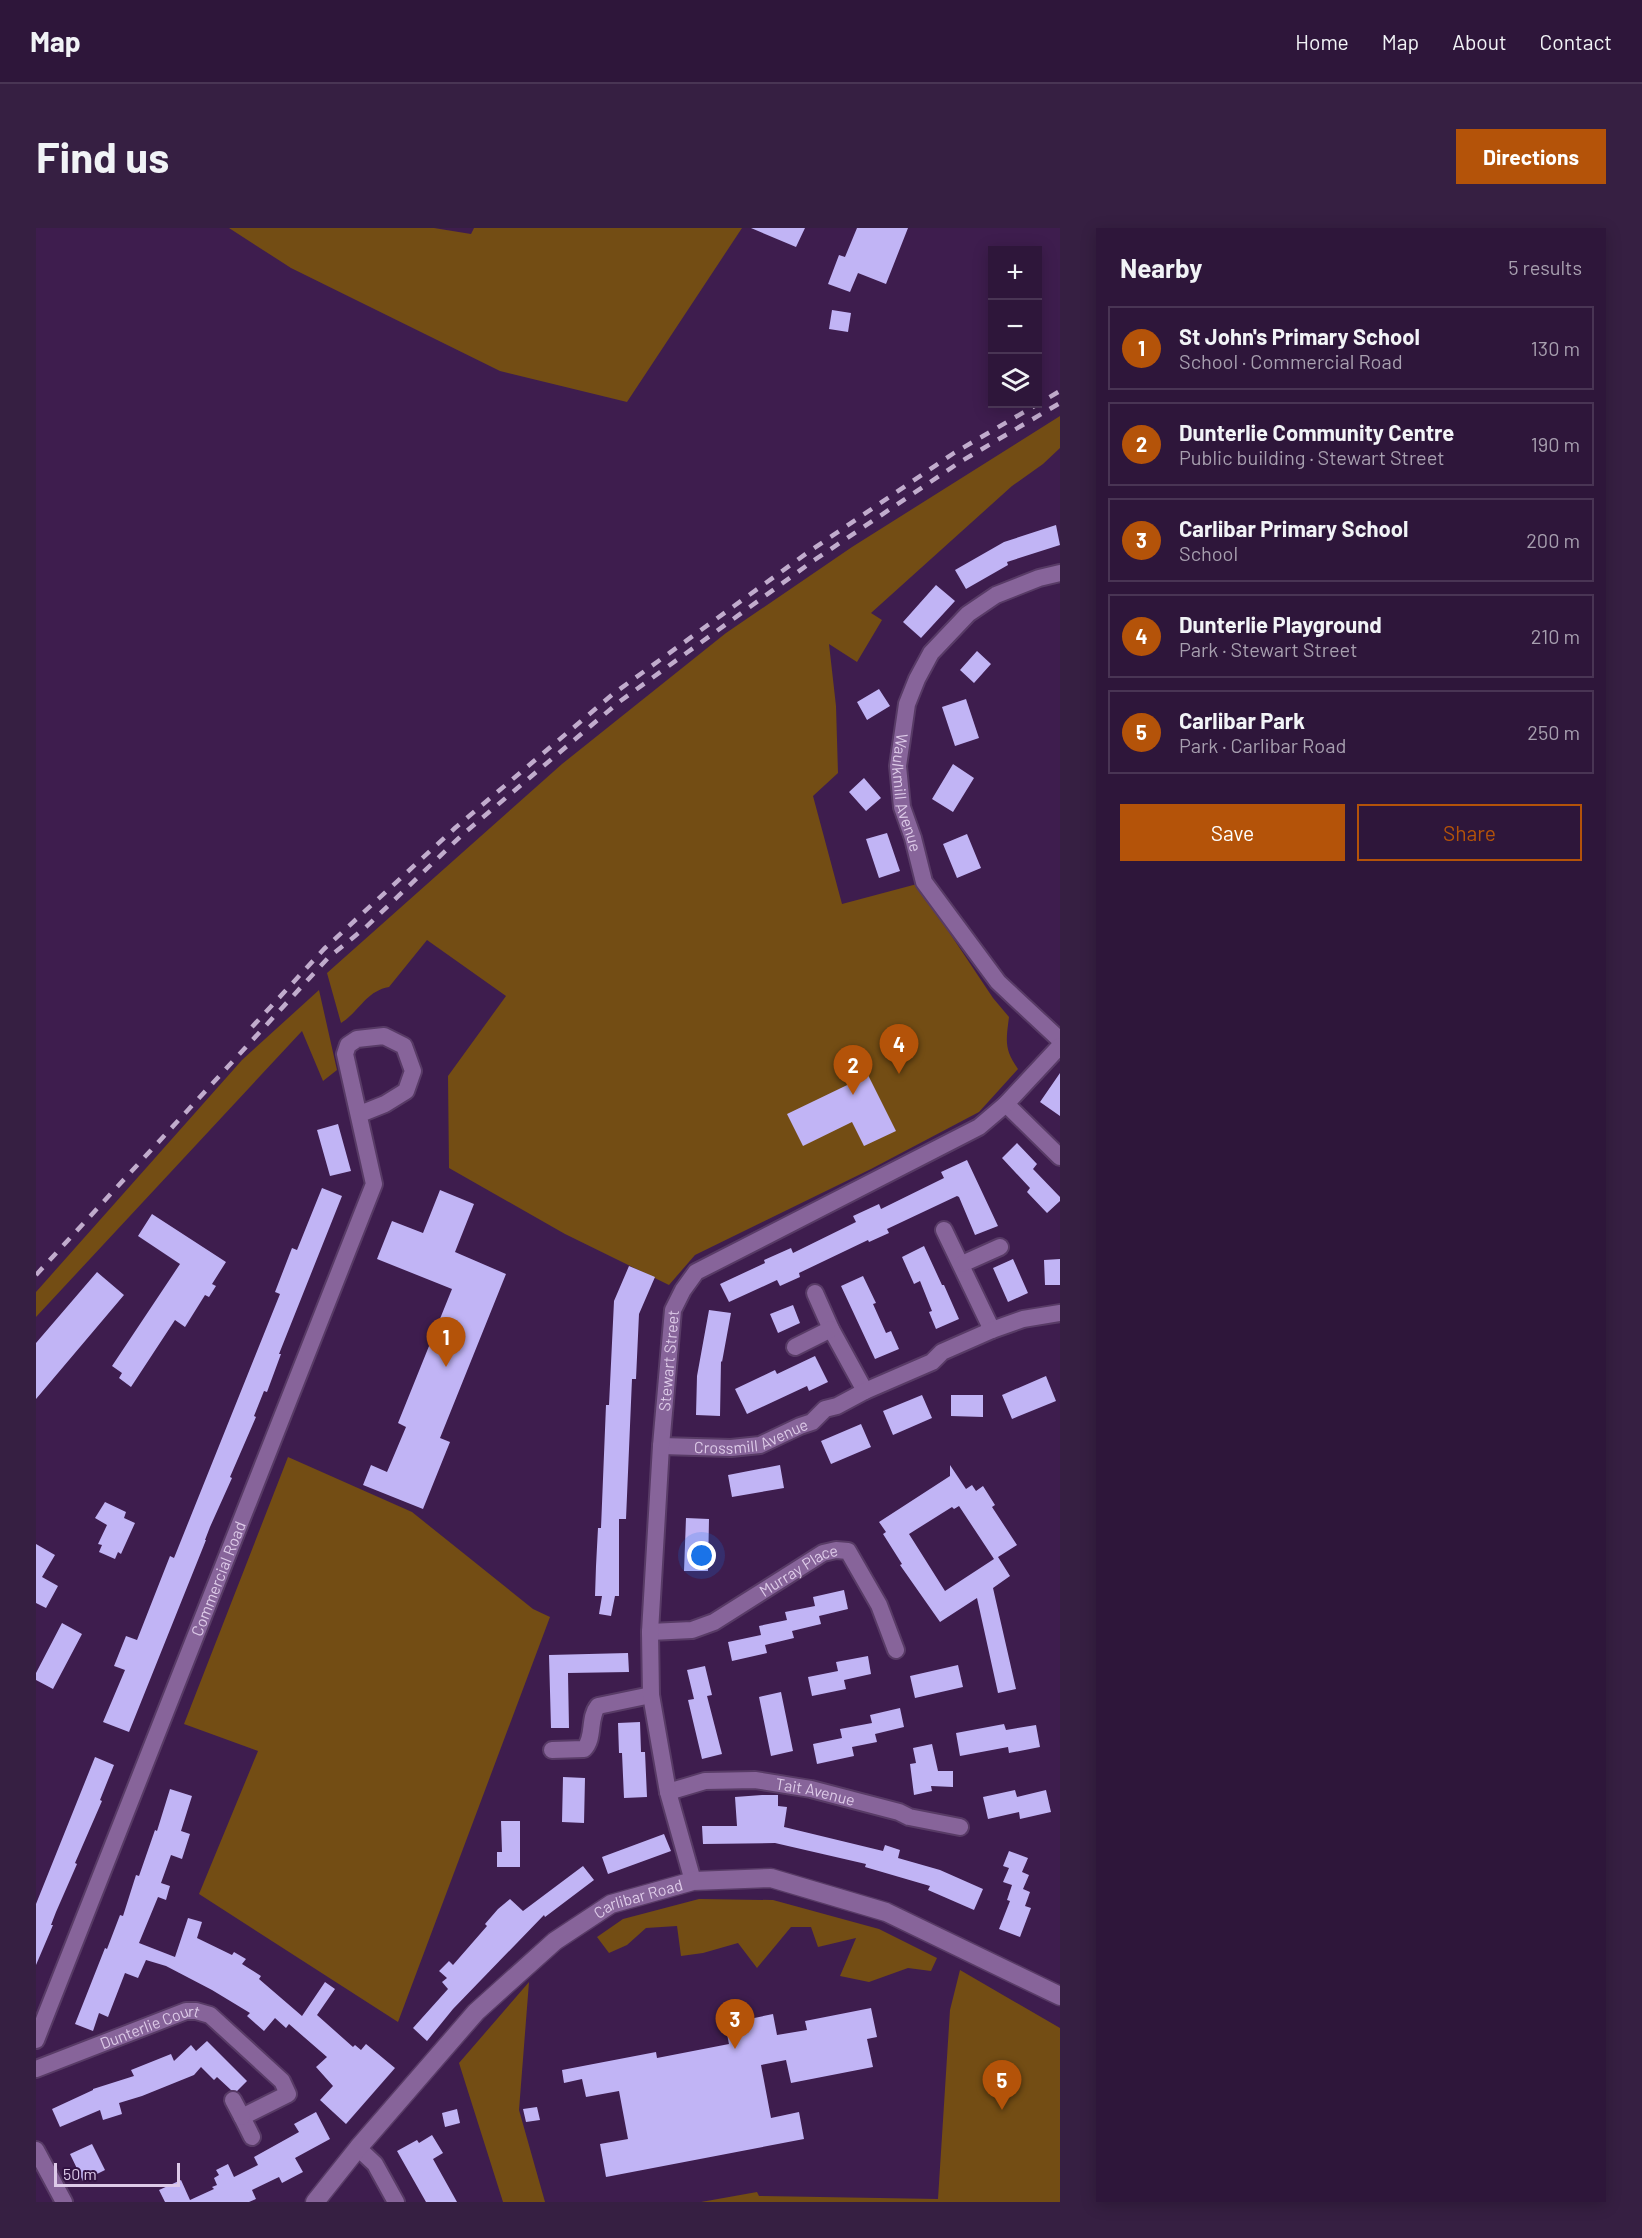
<!DOCTYPE html>
<html lang="en">
<head>
<meta charset="utf-8">
<style>
  :root { --surface:#2e163a; --page:#361f42; --text:#f1f3f6; --muted:#a79faf; --line:#493554; --accent:#b45309 }
  body { margin:0; font-family:Barlow,sans-serif; background:var(--page); color:var(--text) }
  .controls { position:absolute; right:18px; top:18px; display:grid; overflow:hidden; border-radius:0px; box-shadow:0 3px 15px #0003 }
  .controls button { width:54px; height:54px; display:grid; place-items:center; padding:0; border:0; border-bottom:2px solid var(--line); background:var(--surface); color:var(--text); font:30px sans-serif }
  .scale { position:absolute; left:18px; bottom:15px; width:126px; box-sizing:border-box; padding-left:6px; border:3px solid #ddcae8; border-top:0; font-size:16px; line-height:21px; white-space:nowrap; color:#ddcae8; -webkit-text-stroke:4px #331343; paint-order:stroke }
  .you { position:absolute; left:666px; top:1328px; width:21px; height:21px; margin:-15px; border:4px solid #fff; border-radius:50%; background:#1a73e8; box-shadow:0 0 0 9px #1a73e833 }
  .badge { display:grid; place-items:center; width:39px; height:39px; border-radius:50%; background:var(--accent); color:#fff; font-size:20px; font-weight:700 }
  .pin { position:absolute; translate:-50% -50px; filter:drop-shadow(0 2px 3px #0008) }
  .pin::after { content:''; position:absolute; top:32px; width:21px; height:18px; background:inherit; clip-path:polygon(0 0,100% 0,50% 100%) }
  .list { margin:0; padding:0; list-style:none }
  h2 { display:flex; justify-content:space-between; align-items:center; height:78px; margin:0; padding:0 24px; font-size:26px }
  h2 small { font-size:20px; font-weight:400; color:var(--muted) }
  .list li { display:grid; grid-template-columns:39px 1fr auto; gap:18px; align-items:center; box-sizing:border-box; height:84px; margin:0 12px 12px; padding:0 12px; border:2px solid var(--line); border-radius:0px }
  .list b { display:block; font-size:22px; white-space:nowrap }
  .list p { margin:0; font-size:20px; white-space:nowrap; color:var(--muted) }
  .list em { font-size:20px; font-style:normal; color:var(--muted) }
  .actions { display:flex; gap:12px; padding:18px 24px }
  .actions a { flex:1; padding:14px 0; border:2px solid var(--accent); border-radius:0px; text-align:center; font-size:21px; color:var(--accent) }
  .actions .main { background:var(--accent); color:#fff }
  .icon { flex:none; width:33px; height:33px; fill:none; stroke:currentColor; stroke-width:2; stroke-linecap:round; stroke-linejoin:round }
  .map { position:relative; flex:none; width:1024px; height:1974px; overflow:hidden; border-radius:0px }
  header { display:flex; align-items:center; gap:36px; box-sizing:border-box; height:84px; padding:0 30px; background:var(--surface); border-bottom:2px solid var(--line) }
  header strong { font-size:28px }
  nav { display:flex; gap:33px; margin-inline-start:auto; font-size:21px }
  .intro { display:flex; align-items:center; justify-content:space-between; box-sizing:border-box; height:144px; padding:0 36px }
  h1 { margin:0; font-size:42px }
  .button { padding:15px 27px; border-radius:0px; background:var(--accent); color:#fff; font-size:21px; font-weight:700 }
  main { display:flex; gap:36px; padding:0 36px }
  aside { flex:1; background:var(--surface); border-radius:0px; box-shadow:0 3px 15px #0003 }
  .map>svg:first-child { display:block }
</style>
</head>
<body>
<header>
<strong>Map</strong>
<nav><a>Home</a><a>Map</a><a>About</a><a>Contact</a></nav>
</header>
<div class="intro"><h1>Find us</h1><a class="button">Directions</a></div>
<main>
<div class="map">
<svg width="1024" height="1974" viewBox="0 0 1024 1974">
  <rect width="100%" height="100%" fill="#3e1d4e"/>
  <path fill="#734d14" d="M 193,0 L 398,0 L 435,6 L 438,0 L 706,0 L 591,174 L 464,143 L 255,40 Z
    M 1024,188 L 1024,220 L 1007,236 L 976,258 L 835,385 L 846,392 L 821,434 L 793,416 L 800,478 L 802,545 L 777,568 L 806,676 L 881,656 L 957,770 L 973,789 C 970,813 968,821 982,841 L 943,884 L 835,941 L 659,1027 L 633,1057 L 529,1006 L 413,940 L 412,848 L 470,768 L 391,712 L 353,759 C 330,763 324,783 305,795 L 291,745 L 526,536 L 690,405 L 816,319 Z
    M 283,762 L 301,842 L 287,853 L 266,803 L 0,1089 L 0,1064 L 206,832 Z
    M 252,1229 L 376,1284 L 497,1381 L 514,1389 L 362,1794 L 163,1666 L 222,1523 L 148,1496 Z
    M 663,1671 L 737,1672 L 843,1701 L 901,1730 L 895,1743 L 872,1740 L 833,1754 L 804,1748 L 820,1710 L 782,1719 L 775,1699 L 755,1699 L 721,1740 L 702,1715 L 667,1725 L 645,1728 L 641,1698 L 610,1700 L 591,1717 L 573,1725 L 561,1709 L 587,1691 Z
    M 924,1742 L 1024,1800 L 1024,1974 L 665,1974 L 721,1964 L 723,1968 L 902,1971 L 914,1782 Z
    M 493,1754 L 483,1882 L 509,1974 L 467,1974 L 423,1835 Z"/>
  <path fill="#c1b4f5" fill-rule="evenodd" d="M 715,0 L 769,0 L 760,19 Z
    M 821,0 L 872,0 L 850,56 L 822,45 L 814,64 L 792,56 L 803,27 L 809,29 Z
    M 796,82 L 815,85 L 812,104 L 793,101 Z
    M 1020,297 L 1024,317 L 971,334 L 972,337 L 930,361 L 919,342 L 968,314 Z
    M 900,357 L 919,373 L 885,410 L 867,394 Z
    M 941,423 L 955,436 L 938,455 L 924,442 Z
    M 843,461 L 854,478 L 831,492 L 821,474 Z
    M 930,471 L 943,510 L 919,518 L 906,479 Z
    M 917,536 L 938,550 L 917,584 L 896,571 Z
    M 828,550 L 845,570 L 830,583 L 813,564 Z
    M 851,605 L 864,643 L 843,650 L 830,611 Z
    M 931,606 L 945,640 L 921,650 L 907,616 Z
    M 1024,845 L 1024,888 L 1004,874 Z
    M 832,847 L 860,903 L 828,918 L 816,894 L 767,918 L 751,886 Z
    M 302,896 L 315,943 L 294,948 L 281,902 Z
    M 981,915 L 1001,936 L 997,941 L 1024,969 L 1024,973 L 1011,985 L 991,964 L 994,960 L 966,930 Z
    M 931,932 L 962,998 L 939,1007 L 923,969 L 921,968 L 851,1001 L 853,1005 L 833,1014 L 832,1012 L 763,1045 L 764,1049 L 744,1058 L 741,1052 L 693,1074 L 684,1056 L 729,1035 L 728,1032 L 755,1020 L 757,1025 L 820,994 L 817,988 L 843,976 L 845,981 L 908,950 L 905,944 Z
    M 286,960 L 306,968 L 243,1126 L 245,1126 L 231,1164 L 228,1163 L 218,1188 L 220,1189 L 194,1249 L 196,1250 L 174,1299 L 169,1312 L 170,1312 L 93,1504 L 67,1494 L 89,1442 L 78,1438 L 90,1408 L 101,1412 L 134,1328 L 138,1330 L 244,1066 L 239,1064 L 256,1020 L 261,1022 Z
    M 404,962 L 438,976 L 419,1024 L 470,1046 L 404,1210 L 414,1214 L 387,1281 L 327,1257 L 335,1237 L 351,1244 L 370,1199 L 362,1195 L 416,1061 L 341,1031 L 356,993 L 387,1005 Z
    M 116,986 L 190,1034 L 176,1056 L 180,1058 L 173,1069 L 169,1067 L 149,1099 L 139,1092 L 95,1159 L 83,1150 L 86,1145 L 76,1138 L 144,1036 L 102,1008 Z
    M 888,1018 L 906,1057 L 908,1057 L 923,1091 L 900,1101 L 893,1084 L 896,1083 L 884,1053 L 878,1056 L 866,1029 Z
    M 977,1031 L 992,1065 L 972,1074 L 957,1040 Z
    M 1024,1031 L 1024,1057 L 1009,1057 L 1008,1032 Z
    M 593,1038 L 619,1049 L 603,1086 L 600,1151 L 596,1151 L 590,1291 L 583,1291 L 583,1368 L 579,1368 L 575,1388 L 563,1386 L 566,1368 L 559,1368 L 560,1338 L 562,1300 L 565,1300 L 570,1177 L 573,1177 L 578,1073 Z
    M 61,1044 L 88,1067 L 0,1171 L 0,1115 Z
    M 827,1048 L 840,1075 L 837,1076 L 850,1105 L 855,1103 L 863,1121 L 839,1131 L 805,1058 Z
    M 757,1077 L 764,1095 L 742,1105 L 734,1086 Z
    M 673,1082 L 695,1085 L 686,1134 L 685,1133 L 684,1188 L 660,1187 L 661,1148 Z
    M 779,1128 L 792,1154 L 773,1163 L 771,1158 L 711,1186 L 699,1161 L 739,1142 L 741,1146 Z
    M 1010,1148 L 1020,1173 L 976,1191 L 966,1167 Z
    M 886,1167 L 896,1190 L 857,1207 L 847,1183 Z
    M 915,1167 L 947,1167 L 947,1189 L 915,1188 Z
    M 825,1196 L 835,1219 L 795,1236 L 785,1213 Z
    M 744,1237 L 748,1260 L 696,1269 L 692,1247 Z
    M 914,1237 L 930,1261 L 936,1257 L 940,1263 L 947,1258 L 959,1277 L 956,1279 L 981,1317 L 962,1329 L 974,1348 L 957,1360 L 980,1461 L 962,1465 L 941,1370 L 904,1394 L 864,1337 L 866,1336 L 847,1306 L 850,1304 L 843,1294 L 914,1248 ZM 923,1278 L 958,1331 L 909,1363 L 873,1306 L 916,1279 L 918,1281 Z
    M 69,1274 L 90,1284 L 88,1290 L 99,1295 L 85,1326 L 82,1324 L 79,1331 L 63,1324 L 66,1317 L 62,1316 L 71,1297 L 59,1290 Z
    M 650,1290 L 673,1291 L 672,1343 L 648,1343 Z
    M 0,1316 L 19,1327 L 6,1349 L 22,1358 L 10,1380 L 0,1375 Z
    M 808,1362 L 812,1381 L 783,1388 L 785,1396 L 756,1403 L 758,1410 L 729,1417 L 731,1425 L 696,1433 L 692,1414 L 725,1407 L 723,1398 L 751,1392 L 749,1384 L 779,1378 L 777,1369 Z
    M 26,1395 L 46,1406 L 17,1461 L 0,1452 L 0,1445 Z
    M 592,1425 L 593,1444 L 532,1445 L 533,1500 L 515,1500 L 513,1427 Z
    M 832,1428 L 835,1446 L 808,1452 L 810,1461 L 776,1468 L 772,1449 L 802,1443 L 800,1434 Z
    M 922,1437 L 927,1459 L 879,1470 L 874,1448 Z
    M 669,1438 L 676,1467 L 671,1468 L 686,1526 L 666,1531 L 652,1472 L 658,1471 L 651,1442 Z
    M 745,1464 L 757,1523 L 735,1528 L 723,1469 Z
    M 864,1480 L 868,1499 L 839,1506 L 841,1514 L 816,1519 L 818,1528 L 781,1536 L 777,1516 L 806,1510 L 804,1501 L 836,1495 L 834,1487 Z
    M 604,1494 L 605,1524 L 609,1524 L 611,1569 L 588,1570 L 586,1525 L 583,1525 L 582,1495 Z
    M 968,1496 L 970,1502 L 1000,1497 L 1004,1519 L 973,1525 L 972,1519 L 924,1528 L 920,1505 Z
    M 896,1516 L 902,1543 L 917,1543 L 917,1559 L 895,1558 L 896,1563 L 878,1567 L 874,1536 L 880,1535 L 877,1520 Z
    M 59,1529 L 78,1537 L 64,1572 L 66,1573 L 39,1635 L 41,1636 L 20,1684 L 15,1697 L 17,1697 L 0,1737 L 0,1676 Z
    M 527,1549 L 549,1550 L 548,1595 L 526,1594 Z
    M 134,1561 L 156,1568 L 145,1603 L 154,1606 L 146,1631 L 135,1627 L 125,1655 L 134,1658 L 130,1672 L 122,1669 L 103,1715 L 139,1729 L 152,1690 L 166,1694 L 161,1710 L 196,1727 L 198,1724 L 210,1731 L 206,1736 L 225,1748 L 223,1751 L 266,1788 L 289,1754 L 299,1761 L 281,1787 L 317,1819 L 319,1817 L 325,1822 L 330,1816 L 359,1840 L 310,1896 L 284,1872 L 297,1858 L 280,1839 L 291,1829 L 253,1796 L 250,1800 L 239,1790 L 228,1803 L 211,1788 L 214,1785 L 176,1762 L 130,1738 L 110,1732 L 102,1750 L 89,1745 L 72,1789 L 63,1785 L 57,1803 L 39,1796 L 69,1720 L 71,1721 L 84,1687 L 87,1688 L 100,1647 L 103,1648 L 119,1602 L 121,1603 Z
    M 979,1562 L 981,1569 L 1010,1562 L 1015,1584 L 984,1591 L 983,1584 L 952,1591 L 947,1569 Z
    M 726,1567 L 742,1567 L 742,1578 L 751,1579 L 748,1599 L 847,1623 L 849,1617 L 864,1622 L 862,1630 L 904,1642 L 947,1661 L 938,1682 L 892,1662 L 894,1658 L 829,1639 L 830,1636 L 739,1615 L 667,1616 L 666,1598 L 701,1598 L 699,1569 Z
    M 465,1593 L 484,1593 L 484,1639 L 461,1639 L 461,1624 L 466,1624 Z
    M 628,1606 L 635,1623 L 572,1646 L 566,1629 Z
    M 973,1623 L 992,1630 L 986,1644 L 993,1647 L 987,1661 L 994,1664 L 989,1678 L 995,1680 L 984,1709 L 963,1701 L 974,1673 L 971,1672 L 976,1657 L 967,1654 L 973,1640 L 967,1638 Z
    M 547,1638 L 558,1652 L 509,1689 L 508,1687 L 417,1781 L 391,1813 L 377,1800 L 412,1761 L 406,1754 L 411,1750 L 403,1743 L 413,1733 L 417,1737 L 451,1698 L 449,1696 L 462,1681 L 474,1671 L 487,1683 Z
    M 835,1780 L 841,1809 L 831,1811 L 837,1839 L 755,1855 L 750,1832 L 725,1837 L 735,1890 L 763,1884 L 768,1911 L 570,1949 L 564,1916 L 592,1911 L 583,1863 L 550,1869 L 546,1851 L 528,1855 L 526,1842 L 620,1824 L 621,1830 L 693,1816 L 689,1796 L 737,1786 L 741,1807 L 771,1802 L 769,1793 Z
    M 171,1813 L 211,1853 L 201,1863 L 195,1862 L 181,1849 L 178,1852 L 165,1839 L 158,1847 L 106,1868 L 83,1875 L 86,1886 L 67,1892 L 64,1882 L 24,1899 L 16,1881 L 57,1862 L 57,1861 L 98,1848 L 95,1842 L 135,1826 L 138,1833 L 155,1817 L 160,1823 Z
    M 501,1879 L 504,1892 L 490,1894 L 487,1881 Z
    M 421,1881 L 424,1895 L 409,1899 L 406,1885 Z
    M 280,1884 L 294,1911 L 259,1930 L 267,1944 L 246,1955 L 243,1949 L 216,1962 L 220,1971 L 213,1974 L 129,1974 L 123,1962 L 145,1952 L 154,1972 L 178,1961 L 176,1959 L 181,1957 L 178,1950 L 183,1947 L 180,1942 L 192,1936 L 198,1949 L 222,1937 L 218,1929 L 263,1904 L 258,1896 Z
    M 396,1907 L 407,1925 L 397,1931 L 421,1974 L 390,1974 L 361,1923 L 381,1912 L 383,1915 Z
    M 56,1916 L 69,1942 L 47,1953 L 34,1926 Z"/>
  <g fill="none" stroke-linecap="round" stroke-linejoin="round">
    <defs>
      <g id="minor">
        <path id="s1" d="M 1024,345 L 1003,350 L 960,367 L 932,386 L 895,425 L 881,451 L 871,476 L 862,538 L 866,579 L 877,610 L 888,654 L 962,754 L 1024,812"/>
        <path d="M 970,876 L 1024,929"/>
        <path d="M 908,1002 L 956,1102"/>
        <path d="M 926,1036 L 964,1019"/>
        <path d="M 779,1065 L 795,1101 L 829,1163"/>
        <path d="M 759,1119 L 795,1101"/>
        <path id="s2" d="M 625,1218 L 695,1220 L 724,1217 L 764,1198 L 776,1194 L 789,1181 L 801,1178 L 829,1163 L 896,1134 L 906,1124 L 956,1102 L 987,1091 L 1024,1085"/>
        <path id="s3" d="M 614,1404 L 656,1402 L 678,1394 L 787,1325 L 800,1322 L 812,1323 L 843,1377 L 860,1422"/>
        <path d="M 516,1522 L 548,1521 C 559,1510 552,1490 562,1478 L 615,1467"/>
        <path id="s4" d="M 632,1564 L 669,1553 L 719,1552 L 775,1561 L 863,1584 L 873,1589 L 924,1599"/>
        <path id="s5" d="M 657,1653 L 632,1564 L 615,1467 L 614,1404 L 625,1218 L 637,1082 L 647,1062 L 660,1044 L 943,899 L 970,876 L 1024,818"/>
        <path id="s6" d="M 0,1812 L 338,956 L 309,826 L 312,817 L 321,811 L 348,808 L 368,818 L 377,843 L 370,863 L 349,876 L 324,886"/>
        <path id="s7" d="M 0,1841 L 150,1783 L 160,1783 L 174,1787 L 246,1853 L 252,1866 L 206,1889 L 216,1909"/>
        <path d="M 197,1872 L 206,1889"/>
        <path d="M 322,1920 L 339,1936 L 360,1974"/>
        <path d="M 0,1922 L 28,1974"/>
      </g>
      <g id="tertiary">
        <path id="s8" d="M 279,1974 L 322,1920 L 440,1784 L 519,1713 L 575,1676 L 657,1653 L 735,1650 L 850,1684 L 1024,1768"/>
      </g>
    </defs>
    <use href="#minor" stroke="#583b66" stroke-width="20"/>
    <use href="#tertiary" stroke="#583b66" stroke-width="21"/>
    <use href="#minor" stroke="#87649a" stroke-width="16"/>
    <use href="#tertiary" stroke="#87649a" stroke-width="18"/>
    <path stroke="#c1accd" stroke-width="4.5" stroke-dasharray="10 10" stroke-linecap="butt" d="M 216,799 L 288,721 L 419,600 L 577,466 L 771,325 L 918,225 L 1024,163
      M 0,1047 L 292,730 L 330,699 L 426,607 L 583,474 L 777,333 L 924,234 L 1024,175"/>
  </g>
  <g text-anchor="middle" stroke-width="6" stroke-linejoin="round" paint-order="stroke">
    <g font-size="16" fill="#ddcae8" stroke="#331343">
      <text dy="6" stroke="none"><textPath href="#s1" startOffset="302">Waulkmill Avenue</textPath></text>
      <text dy="6" stroke="none"><textPath href="#s5" startOffset="526">Stewart Street</textPath></text>
      <text dy="6" stroke="none"><textPath href="#s2" startOffset="92">Crossmill Avenue</textPath></text>
      <text dy="6" stroke="none"><textPath href="#s3" startOffset="165">Murray Place</textPath></text>
      <text dy="6" stroke="none"><textPath href="#s6" startOffset="496">Commercial Road</textPath></text>
      <text dy="6" stroke="none"><textPath href="#s4" startOffset="150">Tait Avenue</textPath></text>
      <text dy="6" stroke="none"><textPath href="#s8" startOffset="450">Carlibar Road</textPath></text>
      <text dy="6" stroke="none"><textPath href="#s7" startOffset="122">Dunterlie Court</textPath></text>
    </g>
  </g>
</svg>
<div class="controls">
<button>+</button>
<button>−</button>
<button><svg class="icon" aria-label="layers" viewBox="0 0 24 24"><path d="M12 4l9 5-9 5-9-5zM3 14l9 5 9-5"/></svg></button>
</div>
<div class="scale">50 m</div>
<div class="you"></div>
<div class="pin badge" style="left:410px;top:1139px">1</div>
<div class="pin badge" style="left:817px;top:867px">2</div>
<div class="pin badge" style="left:699px;top:1821px">3</div>
<div class="pin badge" style="left:863px;top:846px">4</div>
<div class="pin badge" style="left:966px;top:1882px">5</div>
</div>
<aside>
<h2>Nearby<small>5 results</small></h2>
<ul class="list">
<li><span class="badge">1</span><div><b>St John's Primary School</b><p>School · Commercial Road</p></div><em>130 m</em></li>
<li><span class="badge">2</span><div><b>Dunterlie Community Centre</b><p>Public building · Stewart Street</p></div><em>190 m</em></li>
<li><span class="badge">3</span><div><b>Carlibar Primary School</b><p>School</p></div><em>200 m</em></li>
<li><span class="badge">4</span><div><b>Dunterlie Playground</b><p>Park · Stewart Street</p></div><em>210 m</em></li>
<li><span class="badge">5</span><div><b>Carlibar Park</b><p>Park · Carlibar Road</p></div><em>250 m</em></li>
</ul>
<div class="actions"><a class="main">Save</a><a>Share</a></div>
</aside>
</main>
</body>
</html>
